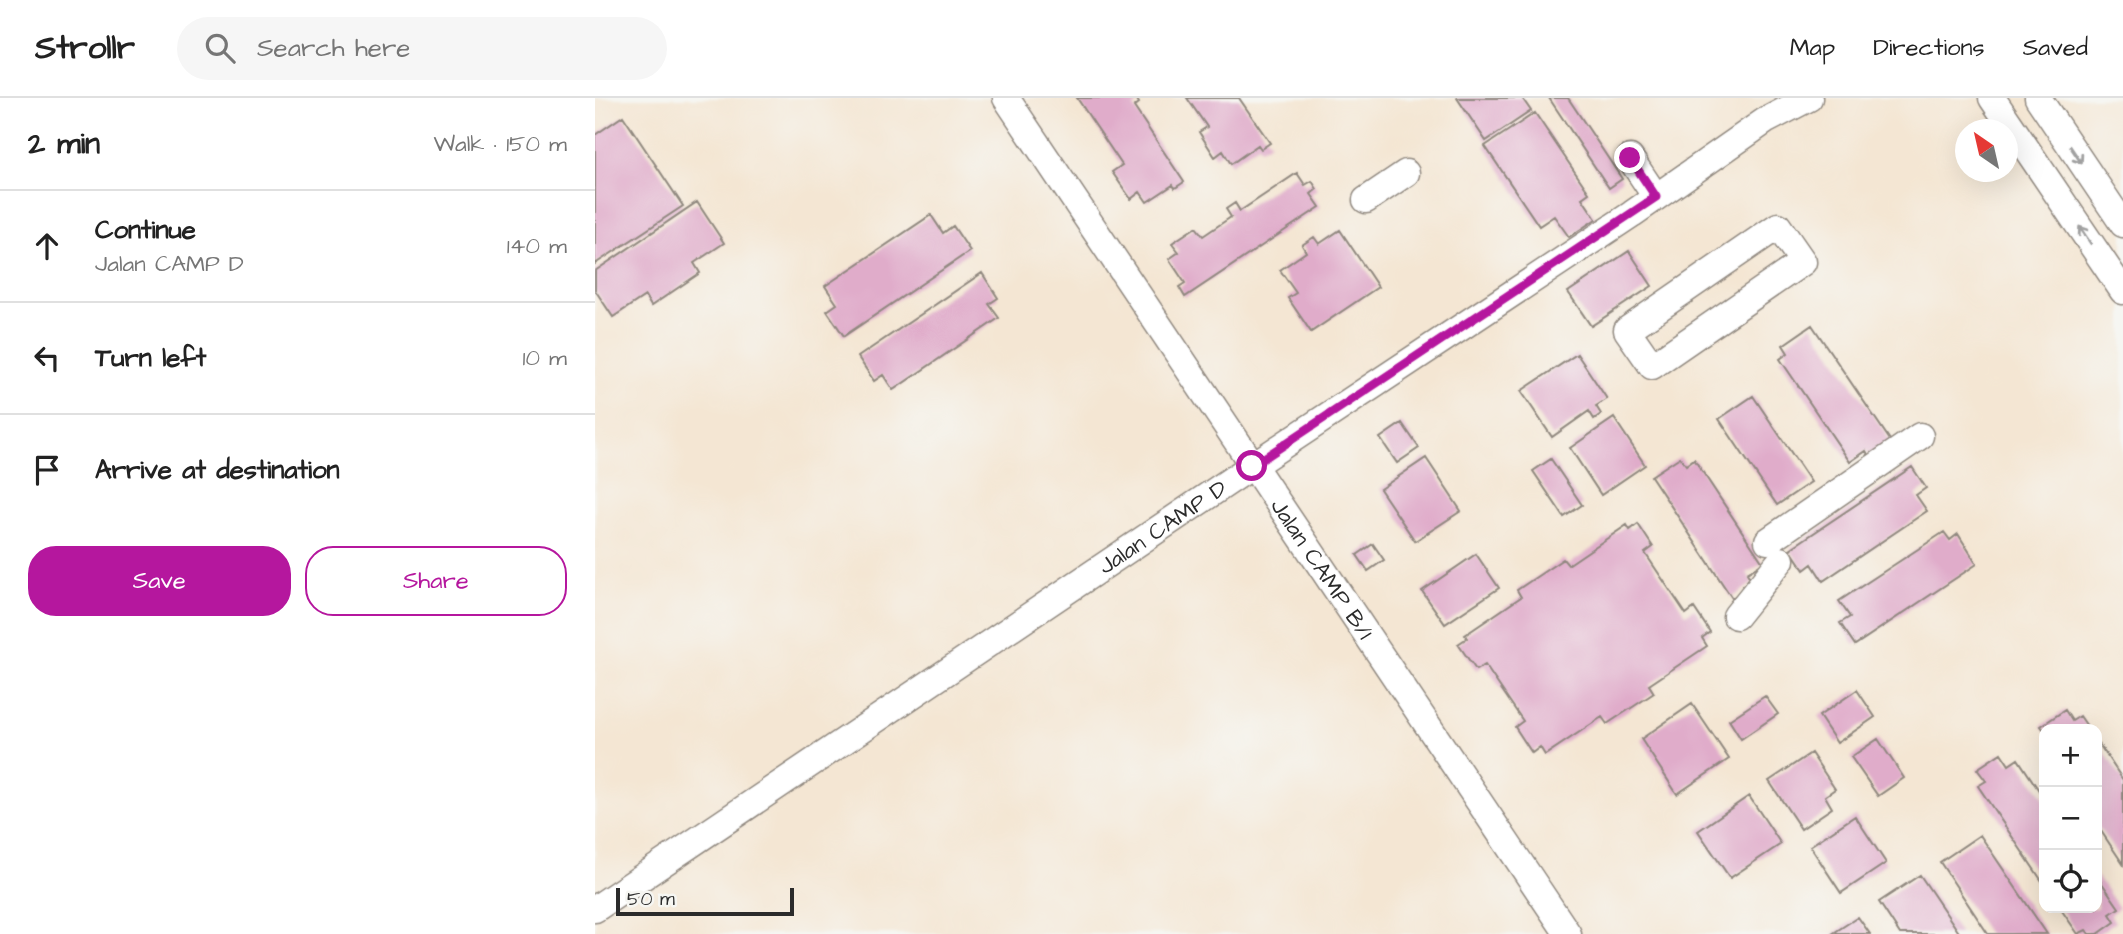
<!DOCTYPE html>
<html lang="en">
<head>
<meta charset="utf-8">
<style>
  :root { --surface:#fff; --page:#f6f6f6; --text:#222; --muted:#767676; --line:#e0e0e0; --accent:#b5179e }
  body { margin:0; font-family:"Architects Daughter",sans-serif; background:var(--page); color:var(--text) }
  .controls { position:absolute; right:21px; bottom:21px; display:grid; overflow:hidden; border-radius:14px; box-shadow:0 7px 28px #0002 }
  .controls button { width:63px; height:63px; display:grid; place-items:center; padding:0; border:0; border-bottom:2px solid var(--line); background:var(--surface); color:var(--text); font:35px sans-serif }
  .compass { position:absolute; left:1360px; top:21px; width:63px; height:63px; border-radius:50%; background:var(--surface); box-shadow:0 7px 28px #0002; rotate:326deg }
  .scale { position:absolute; left:21px; bottom:18px; width:178px; box-sizing:border-box; padding-left:7px; border:4px solid #2b2b2b; border-top:0; font-size:19px; line-height:24px; white-space:nowrap; color:#2b2b2b; -webkit-text-stroke:5px #f6f6f2; paint-order:stroke }
  .stop { position:absolute; width:21px; height:21px; margin:-16px; border:5px solid #b5179e; border-radius:50%; background:#fff }
  .stop.end { background:#b5179e; border-color:#fff; box-shadow:0 2px 7px #0008 }
  .list { margin:0; padding:0; list-style:none }
  h2 { display:flex; justify-content:space-between; align-items:center; height:91px; margin:0; padding:0 28px; font-size:30px }
  h2 small { font-size:23px; font-weight:400; color:var(--muted) }
  .list li { display:grid; grid-template-columns:46px 1fr auto; gap:21px; align-items:center; box-sizing:border-box; height:112px; padding:0 28px; border-top:2px solid var(--line) }
  .list b { display:block; font-size:26px; white-space:nowrap }
  .list p { margin:0; font-size:23px; white-space:nowrap; color:var(--muted) }
  .list em { font-size:23px; font-style:normal; color:var(--muted) }
  .actions { display:flex; gap:14px; padding:21px 28px }
  .actions a { flex:1; padding:16px 0; border:2px solid var(--accent); border-radius:28px; text-align:center; font-size:24px; color:var(--accent) }
  .actions .main { background:var(--accent); color:#fff }
  .icon { flex:none; width:38px; height:38px; fill:none; stroke:currentColor; stroke-width:2; stroke-linecap:round; stroke-linejoin:round }
  .map { position:relative; flex:none; width:1528px; height:836px; overflow:hidden }
  header { display:flex; align-items:center; gap:42px; box-sizing:border-box; height:98px; padding:0 35px; background:var(--surface); border-bottom:2px solid var(--line) }
  header strong { font-size:33px }
  nav { display:flex; gap:38px; margin-inline-start:auto; font-size:24px }
  .search { width:490px; height:63px; background:var(--page); display:flex; align-items:center; gap:18px; box-sizing:border-box; padding:0 24px; border-radius:38px; color:var(--muted); font-size:26px }
  main { display:flex }
  aside { flex:1; background:var(--surface) }
  .map>svg:first-child { display:block }
</style>
</head>
<body>
<header>
<strong>Strollr</strong>
<div class="search"><svg class="icon" aria-label="search" viewBox="0 0 24 24"><circle cx="10" cy="10" r="6"/><path d="M15 15l6 6"/></svg>Search here</div>
<nav><a>Map</a><a>Directions</a><a>Saved</a></nav>
</header>
<main>
<aside>
<h2>2 min<small>Walk · 150 m</small></h2>
<ul class="list">
<li><svg class="icon" aria-label="ahead" viewBox="0 0 24 24"><path d="M12 20V5M6 11l6-6 6 6"/></svg><div><b>Continue</b><p>Jalan CAMP D</p></div><em>140 m</em></li>
<li><svg class="icon" aria-label="left" viewBox="0 0 24 24"><path d="M17 20v-9H6M10 6l-5 5 5 5"/></svg><div><b>Turn left</b></div><em>10 m</em></li>
<li><svg class="icon" aria-label="arrive" viewBox="0 0 24 24"><path d="M6 21V4h12l-3 4 3 4H6"/></svg><div><b>Arrive at destination</b></div></li>
</ul>
<div class="actions"><a class="main">Save</a><a>Share</a></div>
</aside>
<div class="map">
<svg width="1528" height="836" viewBox="0 0 1528 836">
  <rect width="100%" height="100%" fill="#f6f6f2"/>
  <filter id="ink" filterUnits="userSpaceOnUse"><feTurbulence type="fractalNoise" baseFrequency=".0143" numOctaves="2"/><feDisplacementMap in="SourceGraphic" scale="14" xChannelSelector="R" yChannelSelector="G"/><feConvolveMatrix kernelMatrix="1 2 1 2 8 2 1 2 1" color-interpolation-filters="sRGB"/></filter>
  <filter id="wash" filterUnits="userSpaceOnUse"><feTurbulence type="fractalNoise" baseFrequency=".00686" numOctaves="4" result="noise"/><feDisplacementMap in="SourceGraphic" scale="28" xChannelSelector="R" yChannelSelector="G"/><feGaussianBlur stdDeviation="1.57" result="paint"/><feColorMatrix in="noise" values="0 0 0 0 0 0 0 0 0 0 0 0 0 0 0 0 0 1.4 0 .05"/><feComposite in="paint" operator="in"/></filter>
  <g filter="url(#wash)">
    <rect width="100%" height="100%" fill="#f4e6d3"/>
    <g id="blocks">
      <path fill="#e0acca" d="M 482,0 L 541,0 L 544,5 L 539,9 L 589,84 L 580,90 L 578,87 L 552,104 L 545,94 L 536,101 L 517,74 L 527,67 Z
        M 592,0 L 644,0 L 675,45 L 666,51 L 663,47 L 636,66 L 628,53 L 620,59 L 604,34 L 612,29 Z
        M 862,0 L 927,0 L 936,13 L 891,43 Z
        M 954,0 L 973,0 L 1027,81 L 1014,90 Z
        M 940,15 L 994,95 L 987,100 L 1001,121 L 974,139 L 959,118 L 944,128 L 890,48 Z
        M 28,18 L 88,108 L 0,166 L 0,37 Z
        M 702,75 L 710,87 L 717,83 L 722,91 L 716,96 L 725,109 L 590,199 L 584,189 L 590,185 L 574,161 L 584,154 L 577,145 L 601,129 L 608,138 L 636,119 L 631,111 L 640,105 L 645,113 Z
        M 102,104 L 129,145 L 99,165 L 105,175 L 56,208 L 50,198 L 18,219 L 0,192 L 0,173 Z
        M 336,117 L 348,135 L 358,128 L 375,153 L 249,238 L 232,213 L 242,206 L 230,188 Z
        M 745,132 L 783,189 L 716,234 L 693,200 L 701,195 L 685,172 L 711,154 L 707,147 L 719,139 L 724,146 Z
        M 1034,153 L 1057,188 L 996,228 L 973,194 Z
        M 387,175 L 403,200 L 394,206 L 404,220 L 298,292 L 288,277 L 279,283 L 263,259 Z
        M 1217,227 L 1299,348 L 1277,363 L 1271,353 L 1255,364 L 1185,261 L 1193,255 L 1188,247 Z
        M 982,256 L 1012,301 L 1001,308 L 1006,316 L 999,321 L 994,313 L 957,339 L 926,293 Z
        M 1158,298 L 1216,384 L 1182,407 L 1124,321 Z
        M 1019,320 L 1050,367 L 1006,397 L 975,350 Z
        M 807,325 L 824,350 L 802,365 L 785,340 Z
        M 1085,359 L 1091,367 L 1099,361 L 1168,465 L 1152,475 L 1158,485 L 1137,500 L 1056,378 Z
        M 831,360 L 866,413 L 820,443 L 785,391 Z
        M 956,361 L 987,407 L 969,419 L 938,373 Z
        M 1317,369 L 1331,390 L 1321,397 L 1332,413 L 1228,483 L 1217,466 L 1209,472 L 1195,451 Z
        M 1043,426 L 1058,449 L 1050,455 L 1091,516 L 1099,510 L 1115,534 L 1107,540 L 1112,548 L 1054,587 L 1059,595 L 1012,626 L 1007,619 L 950,657 L 945,649 L 937,655 L 920,629 L 928,623 L 890,567 L 881,572 L 863,546 L 872,540 L 870,537 L 926,499 L 922,492 L 968,461 L 973,467 L 1032,427 L 1035,432 Z
        M 1349,434 L 1355,442 L 1363,436 L 1382,466 L 1260,547 L 1245,525 L 1255,519 L 1244,503 Z
        M 778,446 L 789,462 L 773,473 L 762,457 Z
        M 881,456 L 904,490 L 850,526 L 827,493 Z
        M 1262,592 L 1280,619 L 1242,645 L 1224,618 Z
        M 1170,598 L 1183,616 L 1146,641 L 1134,622 Z
        M 1097,606 L 1134,661 L 1082,696 L 1046,641 Z
        M 1470,612 L 1477,623 L 1485,618 L 1494,631 L 1448,631 L 1446,628 Z
        M 1283,641 L 1309,680 L 1283,698 L 1256,659 Z
        M 1502,643 L 1528,682 L 1528,766 L 1502,727 Z
        M 1216,655 L 1240,691 L 1230,698 L 1237,710 L 1206,731 L 1174,683 Z
        M 1406,655 L 1414,667 L 1423,661 L 1449,700 L 1449,786 L 1383,688 L 1391,683 L 1382,671 Z
        M 1154,698 L 1186,746 L 1135,780 L 1103,733 Z
        M 1260,718 L 1291,765 L 1246,795 L 1215,748 Z
        M 1385,737 L 1452,836 L 1393,836 L 1345,764 Z
        M 1325,777 L 1365,836 L 1305,836 L 1284,804 Z
        M 1502,778 L 1524,810 L 1515,816 L 1520,824 L 1503,836 L 1494,836 L 1491,832 L 1483,836 L 1465,810 L 1502,810 Z
        M 1263,819 L 1275,836 L 1237,836 Z"/>
    </g>
  </g>
  <g filter="url(#ink)">
    <use href="#blocks" fill-opacity="0" stroke="#90887f" stroke-width="2"/>
    <g fill="none" stroke-linecap="round" stroke-linejoin="round">
      <defs>
        <g id="minor">
          <path id="s1" d="M 411,0 L 973,836"/>
          <path d="M 1397,0 L 1528,193"/>
          <path d="M 1443,0 L 1528,126"/>
          <path d="M 1035,60 L 1061,99"/>
          <path d="M 771,102 L 811,75"/>
          <path d="M 1183,128 L 1208,164 L 1057,268 L 1032,232 Z"/>
          <path d="M 1173,443 L 1325,338"/>
          <path d="M 1141,518 L 1186,462"/>
          <path id="s2" d="M 0,811 L 657,368 L 1037,116 L 1170,23 L 1214,0"/>
        </g>
      </defs>
      <use href="#minor" stroke="#90887f" stroke-width="29"/>
      <use href="#minor" stroke="#fff" stroke-width="26"/>
    </g>
    <defs><path id="oneway-shaft" d="M-6 0H5M1.5-3L5.5 0L1.5 3" fill="none" stroke-width="1.6" stroke-linecap="round" stroke-linejoin="round" transform="scale(1.75)"/></defs>
    <g stroke="#a0a0a0">
      <use href="#oneway-shaft" transform="translate(1481 57) rotate(56)"/>
      <use href="#oneway-shaft" transform="translate(1490 137) rotate(-124)"/>
    </g>
  </g>
  <g fill="none" stroke-linecap="round" stroke-linejoin="round" filter="url(#ink)">
    <path stroke="#b5179e" stroke-width="9" d="M 657,368 L 1061,99 L 1035,60"/>
  </g>
  <g text-anchor="middle" stroke-width="6" stroke-linejoin="round" paint-order="stroke">
    <g font-size="23" fill="#2b2b2b" stroke="#f6f6f2">
      <text dy="8" stroke="none"><textPath href="#s2" startOffset="684">Jalan CAMP D</textPath></text>
      <text dy="8" stroke="none"><textPath href="#s1" startOffset="567">Jalan CAMP B/1</textPath></text>
    </g>
  </g>
</svg>
<div class="controls">
<button>+</button>
<button>−</button>
<button><svg class="icon" aria-label="locate" viewBox="0 0 24 24"><circle cx="12" cy="12" r="6"/><path d="M12 2v4M12 18v4M2 12h4M18 12h4"/></svg></button>
</div>
<svg class="compass" viewBox="-18 -18 36 36"><path d="M0-13l5 13h-10z" fill="#e53935"/><path d="M0 13l5-13h-10z" fill="#767676"/></svg>
<div class="scale">50 m</div>
<div class="stop" style="left:657px;top:368px"></div>
<div class="stop end" style="left:1035px;top:60px"></div>
</div>
</main>
</body>
</html>
